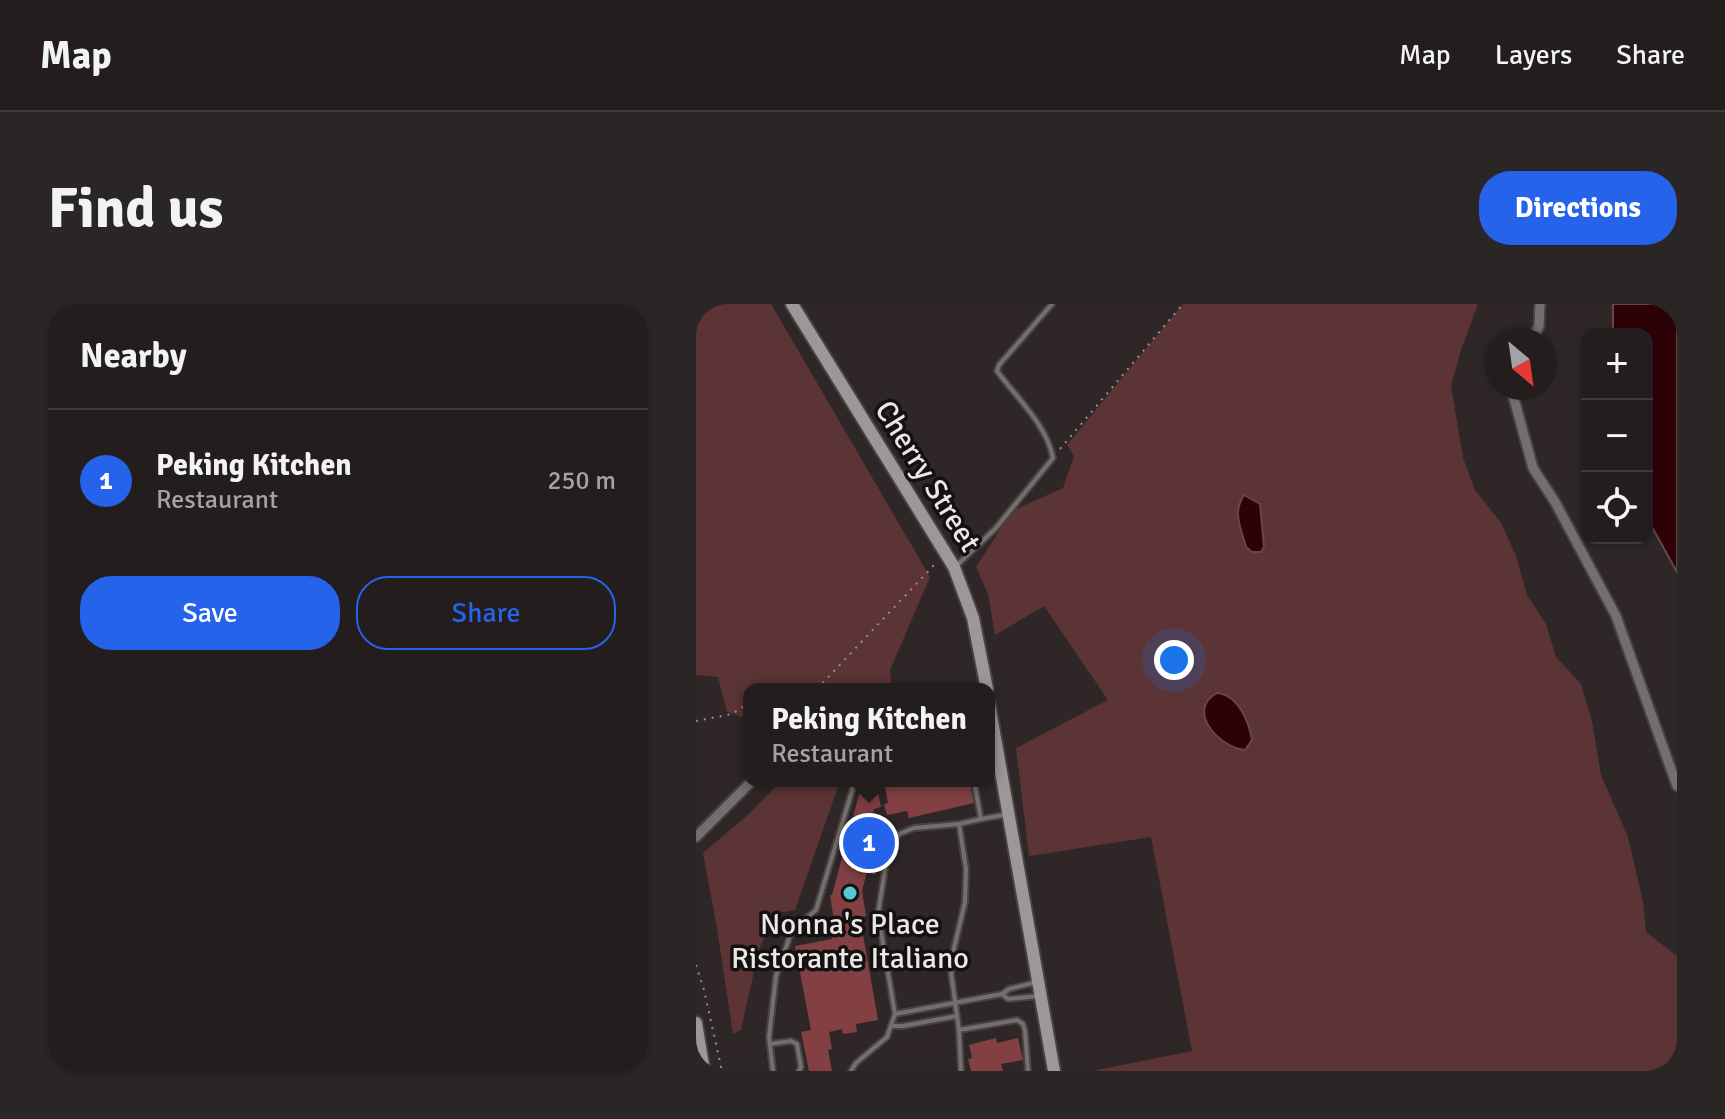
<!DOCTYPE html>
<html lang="en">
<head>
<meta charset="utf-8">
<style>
  :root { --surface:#231d1d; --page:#2b2626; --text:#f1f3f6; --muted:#a3a2a4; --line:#403b3b; --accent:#2563eb }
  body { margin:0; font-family:Signika,sans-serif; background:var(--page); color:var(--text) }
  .controls { position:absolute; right:24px; top:24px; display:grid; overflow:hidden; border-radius:16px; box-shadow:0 2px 6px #0004 }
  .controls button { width:72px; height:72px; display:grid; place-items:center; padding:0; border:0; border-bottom:2px solid var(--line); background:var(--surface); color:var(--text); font:40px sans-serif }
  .compass { position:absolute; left:789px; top:24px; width:72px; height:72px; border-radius:50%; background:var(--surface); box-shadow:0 2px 6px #0004; rotate:151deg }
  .you { position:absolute; left:478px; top:356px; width:28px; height:28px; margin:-20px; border:6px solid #fff; border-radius:50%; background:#1a73e8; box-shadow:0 0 0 12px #1a73e833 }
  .badge { display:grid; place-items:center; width:52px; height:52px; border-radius:50%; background:var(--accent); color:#fff; font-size:26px; font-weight:700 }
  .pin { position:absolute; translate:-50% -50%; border:4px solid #fff; box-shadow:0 2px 8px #0006 }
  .popup { position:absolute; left:47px; top:379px; width:252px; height:104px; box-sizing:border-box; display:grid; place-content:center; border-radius:16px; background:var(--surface); filter:drop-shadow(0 2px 6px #0005); font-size:26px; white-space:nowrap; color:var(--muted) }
  .popup b { font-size:30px; color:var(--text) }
  .popup::after { content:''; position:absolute; left:50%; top:100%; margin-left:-16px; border:16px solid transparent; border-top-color:var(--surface) }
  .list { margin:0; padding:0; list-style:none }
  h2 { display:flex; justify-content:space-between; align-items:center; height:104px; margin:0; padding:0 32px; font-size:34px }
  h2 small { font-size:26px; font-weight:400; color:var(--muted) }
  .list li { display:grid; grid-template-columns:52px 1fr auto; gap:24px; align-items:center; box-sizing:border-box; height:144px; padding:0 32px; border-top:2px solid var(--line) }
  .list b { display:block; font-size:30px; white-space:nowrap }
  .list p { margin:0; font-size:26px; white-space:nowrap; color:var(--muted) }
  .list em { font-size:26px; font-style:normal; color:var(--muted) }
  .actions { display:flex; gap:16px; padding:24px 32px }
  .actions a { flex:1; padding:18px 0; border:2px solid var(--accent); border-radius:32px; text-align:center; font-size:28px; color:var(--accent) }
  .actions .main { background:var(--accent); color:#fff }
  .icon { flex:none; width:44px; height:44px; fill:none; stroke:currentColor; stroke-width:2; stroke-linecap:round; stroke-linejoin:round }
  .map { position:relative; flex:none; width:981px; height:767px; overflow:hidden; border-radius:32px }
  header { display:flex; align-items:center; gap:48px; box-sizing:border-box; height:112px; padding:0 40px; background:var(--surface); border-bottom:2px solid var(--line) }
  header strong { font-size:38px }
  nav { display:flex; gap:44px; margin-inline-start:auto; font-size:28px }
  .intro { display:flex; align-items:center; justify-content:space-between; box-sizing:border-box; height:192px; padding:0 48px }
  h1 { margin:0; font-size:56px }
  .button { padding:20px 36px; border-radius:32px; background:var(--accent); color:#fff; font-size:28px; font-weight:700 }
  main { display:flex; gap:48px; padding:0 48px }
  aside { flex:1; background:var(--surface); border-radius:32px; box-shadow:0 2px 6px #0004 }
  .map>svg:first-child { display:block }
</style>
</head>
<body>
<header>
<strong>Map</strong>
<nav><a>Map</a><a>Layers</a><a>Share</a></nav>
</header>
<div class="intro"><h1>Find us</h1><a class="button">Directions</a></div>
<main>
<aside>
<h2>Nearby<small></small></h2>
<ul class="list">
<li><span class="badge">1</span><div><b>Peking Kitchen</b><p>Restaurant</p></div><em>250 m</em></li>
</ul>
<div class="actions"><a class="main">Save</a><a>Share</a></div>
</aside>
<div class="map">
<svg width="981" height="767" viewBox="0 0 981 767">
  <rect width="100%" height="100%" fill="#2f2727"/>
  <path fill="#5c3435" d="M 0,0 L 75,0 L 234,273 L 194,366 L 196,385 L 53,385 L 53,415 L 31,408 L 22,373 L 0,371 Z
    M 487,0 L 782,0 L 765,46 L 755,82 L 767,154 L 779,186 L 805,219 L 820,252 L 831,291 L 850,320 L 860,353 L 885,380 L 896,417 L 905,471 L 932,533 L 947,598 L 950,628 L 981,652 L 981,767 L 396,767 L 496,747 L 455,533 L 333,552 L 320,444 L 412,396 L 348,302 L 299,331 L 292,290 L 280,263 L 316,207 L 367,184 L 378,152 L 371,141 Z
    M 85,477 L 144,477 L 99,606 L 81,609 L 63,645 L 45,726 L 37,730 L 21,624 L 7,549 L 53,510 Z"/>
  <path fill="#2d0207" stroke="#66464a" stroke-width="2" d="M 917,0 L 981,0 L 981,268 L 951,214 L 951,30 L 917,30 Z
    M 548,191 L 564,200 L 568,243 L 565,248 L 556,248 L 550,243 C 545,224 536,209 548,191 Z
    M 521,389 C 542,391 553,417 556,436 L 549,446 C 524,444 489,407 521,389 Z"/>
  <path fill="#824043" d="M 188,477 L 273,477 L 278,499 L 213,514 L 211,507 L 191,511 L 188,500 L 192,499 Z
    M 181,484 L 185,503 L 178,505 L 175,514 L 179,516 L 177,525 L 183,527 L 178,542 L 188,544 L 179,571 L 171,568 L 166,587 L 170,612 L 164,613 L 182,716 L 160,720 L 161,728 L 147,730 L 146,725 L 133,728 L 136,745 L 132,746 L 136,767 L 113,767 L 105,728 L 115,726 L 99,642 L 136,635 L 133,617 L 138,617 L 134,591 L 136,591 L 164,487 Z
    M 300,734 L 301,739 L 322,734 L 327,756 L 305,760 L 307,767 L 275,767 L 272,755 L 276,754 L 273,741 Z"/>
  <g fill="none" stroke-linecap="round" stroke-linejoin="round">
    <defs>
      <path id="lane" d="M 259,263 L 299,225 L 357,154 C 351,121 320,93 301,67 L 303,61 L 356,0
        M 278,477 L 285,515 L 308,511
        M 263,520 L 285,515
        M 341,678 L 313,685 L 306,690 L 312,695 L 342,692
        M 199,710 L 306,690
        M 196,722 L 207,722 L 261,712
        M 263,726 L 321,716 L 327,720 L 329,727 L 332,767
        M 74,740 L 95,737 L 101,740 L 105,763 L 103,767
        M 77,767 L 73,733 L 80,672 L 96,626 L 120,606 L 159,477
        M 155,767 L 160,759 L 191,733 L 199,710 L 182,610 L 192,546 L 203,530 L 218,524 L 263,520 L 270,565 L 269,598 L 254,661 L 263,726 L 265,767"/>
      <path id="street" d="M 836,36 L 843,22 L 844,0
        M 815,84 L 837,164 L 859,198 L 920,312 L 981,482
        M 0,533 L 56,477"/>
      <path id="secondary" d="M 96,0 L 258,263 L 277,314 L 291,385
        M 293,400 L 358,767
        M 0,719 L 8,767"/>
    </defs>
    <use href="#lane" stroke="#494242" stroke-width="8"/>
    <use href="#street" stroke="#494242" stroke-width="13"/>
    <use href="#secondary" stroke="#494242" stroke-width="16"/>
    <path stroke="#968f8f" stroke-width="2" stroke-dasharray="2 6" stroke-linecap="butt" d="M 364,145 L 487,0
      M 121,385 L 241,258
      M 0,417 L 36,410 L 53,399
      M 0,661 L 8,686 L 26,767"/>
    <use href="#lane" stroke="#746f6f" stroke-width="4"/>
    <use href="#street" stroke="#746f6f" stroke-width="9"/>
    <use href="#secondary" stroke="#9e9797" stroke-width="12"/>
  </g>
  <circle fill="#52ccd1" stroke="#141111" stroke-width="3" cx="154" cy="589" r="8"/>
  <g text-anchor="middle" stroke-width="7" stroke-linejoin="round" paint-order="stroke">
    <g font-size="30" fill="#ece6e6" stroke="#141111">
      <text transform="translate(232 172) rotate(58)" y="10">Cherry Street</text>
    </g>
    <g font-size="30" fill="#ece6e6" stroke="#141111">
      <text x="154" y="630">Nonna's Place<tspan x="154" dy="34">Ristorante Italiano</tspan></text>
    </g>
  </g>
</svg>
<div class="controls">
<button>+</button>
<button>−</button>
<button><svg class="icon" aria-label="locate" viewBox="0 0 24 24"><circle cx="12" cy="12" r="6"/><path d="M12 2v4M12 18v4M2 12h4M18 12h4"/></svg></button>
</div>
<svg class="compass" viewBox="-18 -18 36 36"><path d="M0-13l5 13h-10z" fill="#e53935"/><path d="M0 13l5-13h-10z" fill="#a3a2a4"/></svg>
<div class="you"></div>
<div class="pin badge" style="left:173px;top:539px">1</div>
<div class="popup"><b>Peking Kitchen</b>Restaurant</div>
</div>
</main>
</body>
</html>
